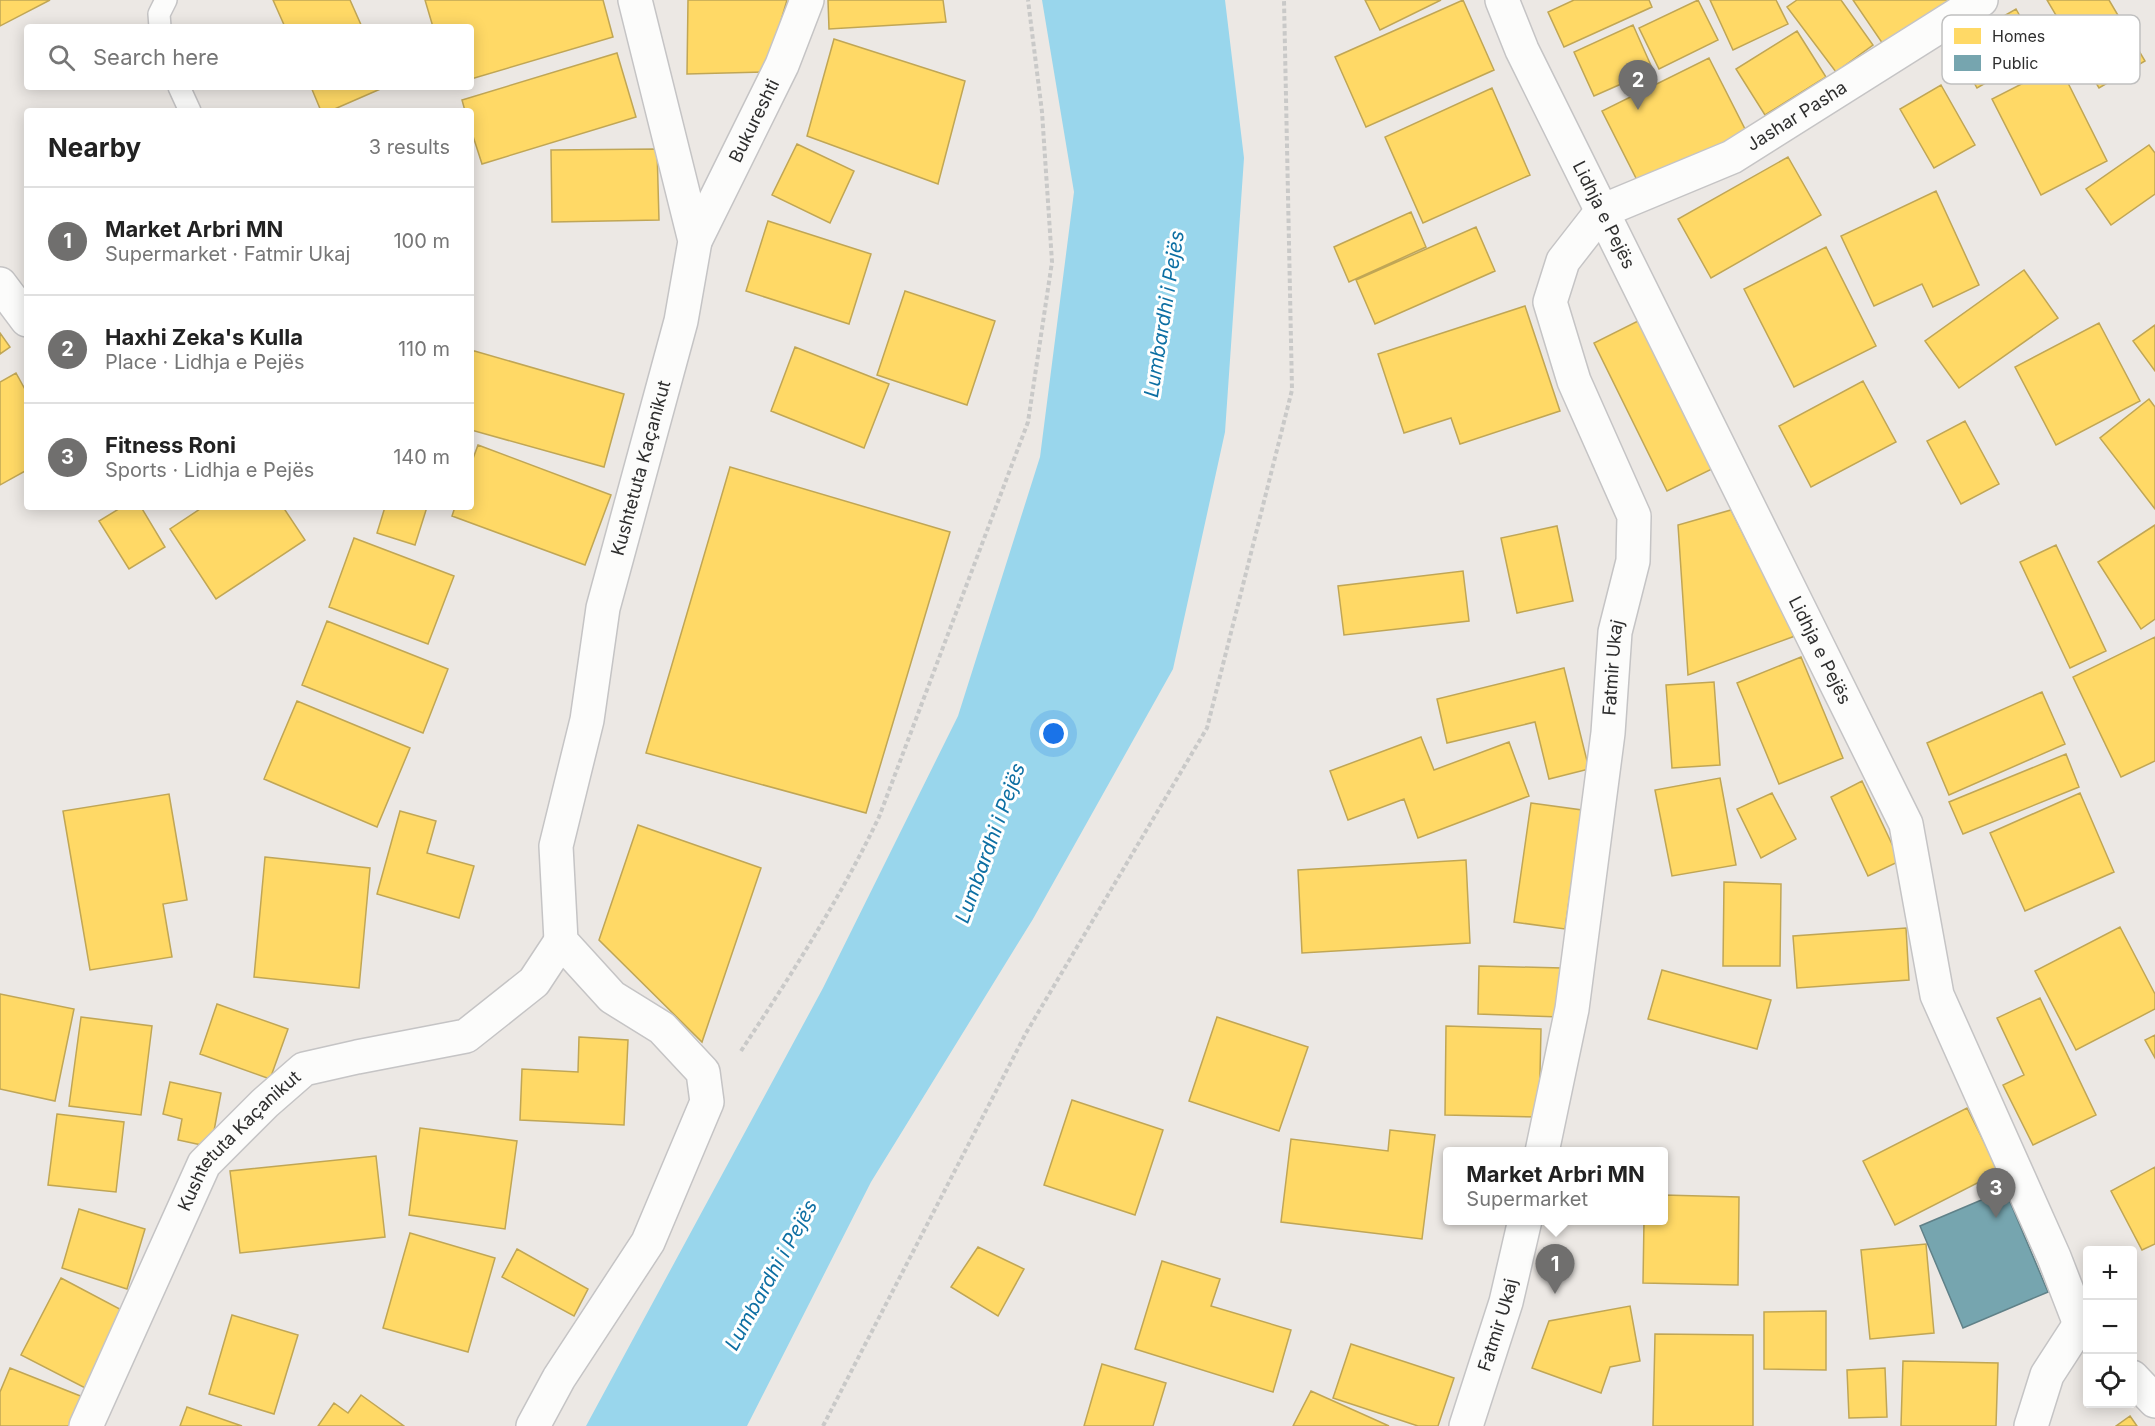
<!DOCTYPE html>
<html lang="en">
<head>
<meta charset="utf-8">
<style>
  :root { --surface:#fff; --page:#f6f6f6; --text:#222; --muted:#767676; --line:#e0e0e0; --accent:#706f6e }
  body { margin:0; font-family:Inter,sans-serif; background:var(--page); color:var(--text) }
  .controls { position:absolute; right:18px; bottom:18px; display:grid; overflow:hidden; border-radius:6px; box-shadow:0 3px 15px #0003 }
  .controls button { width:54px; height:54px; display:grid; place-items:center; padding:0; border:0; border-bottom:2px solid var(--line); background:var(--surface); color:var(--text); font:30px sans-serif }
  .you { position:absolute; left:1054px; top:734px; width:21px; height:21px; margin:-15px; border:4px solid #fff; border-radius:50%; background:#1a73e8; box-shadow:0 0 0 9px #1a73e833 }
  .badge { display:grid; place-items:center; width:39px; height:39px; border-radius:50%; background:var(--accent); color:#fff; font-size:20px; font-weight:700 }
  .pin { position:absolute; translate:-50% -50px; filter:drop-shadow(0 2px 3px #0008) }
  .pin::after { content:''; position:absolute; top:32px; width:21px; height:18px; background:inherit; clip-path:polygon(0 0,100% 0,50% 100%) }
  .popup { position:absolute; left:1443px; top:1147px; width:225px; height:78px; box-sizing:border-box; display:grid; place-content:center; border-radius:6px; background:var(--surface); filter:drop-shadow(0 2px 4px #0005); font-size:20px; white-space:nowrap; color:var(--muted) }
  .popup b { font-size:22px; color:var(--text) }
  .popup::after { content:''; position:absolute; left:50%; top:100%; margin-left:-12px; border:12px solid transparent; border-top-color:var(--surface) }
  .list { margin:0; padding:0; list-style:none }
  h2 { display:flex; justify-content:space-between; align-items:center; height:78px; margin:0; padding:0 24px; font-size:26px }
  h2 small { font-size:20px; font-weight:400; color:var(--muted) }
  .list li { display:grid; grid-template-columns:39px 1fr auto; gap:18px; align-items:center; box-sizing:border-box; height:108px; padding:0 24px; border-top:2px solid var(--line) }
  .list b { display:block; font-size:22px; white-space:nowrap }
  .list p { margin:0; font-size:20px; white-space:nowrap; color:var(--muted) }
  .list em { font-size:20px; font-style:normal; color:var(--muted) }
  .icon { flex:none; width:33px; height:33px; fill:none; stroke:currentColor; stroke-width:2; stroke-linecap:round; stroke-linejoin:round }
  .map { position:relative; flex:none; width:2155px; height:1426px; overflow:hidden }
  .search { position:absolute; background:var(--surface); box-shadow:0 3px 15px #0003; left:24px; top:24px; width:450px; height:66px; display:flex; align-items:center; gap:15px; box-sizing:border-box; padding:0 21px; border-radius:6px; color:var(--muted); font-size:22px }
  .panel { position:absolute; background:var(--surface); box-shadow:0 3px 15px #0003; left:24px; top:108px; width:450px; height:402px; border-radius:6px }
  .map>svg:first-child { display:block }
</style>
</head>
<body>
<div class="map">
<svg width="2155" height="1426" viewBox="0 0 2155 1426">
  <rect width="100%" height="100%" fill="#ece8e4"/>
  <path fill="#99d6ec" d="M 1042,0 L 1225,0 L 1244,158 L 1225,432 L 1173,669 L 1033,919 L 871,1182 L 747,1426 L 586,1426 L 823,988 L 958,716 L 1040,457 L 1074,192 Z"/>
  <path fill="#ffd966" stroke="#c0a655" stroke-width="1.5" d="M 0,0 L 50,0 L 0,26 Z
    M 273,0 L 350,0 L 362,27 L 285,27 Z
    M 425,0 L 603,0 L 613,37 L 471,79 L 471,27 L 433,27 Z
    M 688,0 L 787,0 L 766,72 L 687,74 Z
    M 828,0 L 943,0 L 946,22 L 829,29 Z
    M 1365,0 L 1441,0 L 1380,30 Z
    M 1463,0 L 1494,70 L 1366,127 L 1335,57 Z
    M 1574,0 L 1649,0 L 1652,7 L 1564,47 L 1548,12 Z
    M 1698,0 L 1718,40 L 1659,69 L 1639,28 Z
    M 1710,0 L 1776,0 L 1788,24 L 1733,50 Z
    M 1797,0 L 1841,0 L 1873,45 L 1836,72 L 1787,7 Z
    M 1853,0 L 1959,0 L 1887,50 Z
    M 2047,0 L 2109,0 L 2145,61 L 2099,88 Z
    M 2016,9 L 2040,52 L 1977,88 L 1953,45 Z
    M 1633,25 L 1653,70 L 1594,96 L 1574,52 Z
    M 1797,31 L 1826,77 L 1765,115 L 1736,69 Z
    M 834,39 L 965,81 L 938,184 L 807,136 Z
    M 617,53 L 636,117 L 482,164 L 471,130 L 471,111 L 465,111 L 462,100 Z
    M 1709,58 L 1747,133 L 1640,186 L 1602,111 Z
    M 2059,65 L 2107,161 L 2041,195 L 1992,99 Z
    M 1941,85 L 1975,145 L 1934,168 L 1900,109 Z
    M 311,87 L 385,87 L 330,111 L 321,111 Z
    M 1492,88 L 1530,175 L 1423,223 L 1385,137 Z
    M 797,144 L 854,171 L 830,223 L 772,195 Z
    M 2149,145 L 2155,153 L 2155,194 L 2111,225 L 2086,189 Z
    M 657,149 L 659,220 L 552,222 L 551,150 Z
    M 1788,157 L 1821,215 L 1711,278 L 1678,219 Z
    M 1936,191 L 1979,285 L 1933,307 L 1922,284 L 1874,306 L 1841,236 Z
    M 1411,212 L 1426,247 L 1349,282 L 1334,247 Z
    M 768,221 L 871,254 L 849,324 L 746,291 Z
    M 1476,227 L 1495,271 L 1375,324 L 1356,280 Z
    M 1826,247 L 1876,346 L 1794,387 L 1744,289 Z
    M 2024,270 L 2058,318 L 1959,388 L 1925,341 Z
    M 905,291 L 995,321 L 967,405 L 877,375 Z
    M 1525,306 L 1560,411 L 1460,444 L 1451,418 L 1404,433 L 1378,354 Z
    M 1640,320 L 1712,469 L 1667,491 L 1594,343 Z
    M 2099,323 L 2140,401 L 2056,445 L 2015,367 Z
    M 2155,325 L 2155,371 L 2133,341 Z
    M 0,333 L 10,347 L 0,354 Z
    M 795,347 L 889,384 L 864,448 L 771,411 Z
    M 471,350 L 624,394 L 604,467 L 471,430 Z
    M 16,373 L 27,393 L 27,470 L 0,485 L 0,382 Z
    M 1863,381 L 1896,442 L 1811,487 L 1779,426 Z
    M 2149,399 L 2155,407 L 2155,509 L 2100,438 Z
    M 1965,421 L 1999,484 L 1961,504 L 1927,441 Z
    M 478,445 L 611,495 L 585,565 L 452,516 L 455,507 L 471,507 L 471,464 Z
    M 730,467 L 950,532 L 866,813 L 646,753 Z
    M 122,507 L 141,507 L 165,547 L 129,569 L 99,521 Z
    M 203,507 L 283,507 L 305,540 L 216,599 L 170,529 Z
    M 385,507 L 427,507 L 415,545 L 377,533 Z
    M 1731,510 L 1795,636 L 1688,675 L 1678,525 Z
    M 2155,525 L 2155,619 L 2141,629 L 2098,562 Z
    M 1557,526 L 1573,601 L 1517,613 L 1501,538 Z
    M 354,538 L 454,576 L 428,644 L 329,607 Z
    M 2056,545 L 2106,651 L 2070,668 L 2020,562 Z
    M 1463,571 L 1469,621 L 1344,635 L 1338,586 Z
    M 327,621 L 448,669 L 423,733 L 302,685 Z
    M 2155,637 L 2155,761 L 2121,777 L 2073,677 Z
    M 1801,657 L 1843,758 L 1779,784 L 1737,683 Z
    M 1564,668 L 1589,769 L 1549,779 L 1535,722 L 1447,743 L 1437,699 Z
    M 1714,682 L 1720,765 L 1672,768 L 1666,685 Z
    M 2042,692 L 2065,744 L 1949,795 L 1927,743 Z
    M 297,701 L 410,748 L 377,827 L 264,779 Z
    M 1421,737 L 1434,770 L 1509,742 L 1529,796 L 1418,838 L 1404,799 L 1348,820 L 1330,771 Z
    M 2066,754 L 2079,787 L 1963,834 L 1949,802 Z
    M 1720,778 L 1736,865 L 1672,876 L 1655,790 Z
    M 1862,781 L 1900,861 L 1868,876 L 1831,797 Z
    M 1772,793 L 1796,839 L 1761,858 L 1737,809 Z
    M 2080,793 L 2114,872 L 2025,911 L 1990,833 Z
    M 169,794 L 187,900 L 163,904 L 172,957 L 90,970 L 63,811 Z
    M 1531,803 L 1582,810 L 1565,929 L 1514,922 Z
    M 400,811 L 436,821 L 427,853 L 474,866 L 459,918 L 377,894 Z
    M 638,825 L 761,868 L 702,1042 L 599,940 Z
    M 265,857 L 370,868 L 359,988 L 254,977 Z
    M 1466,860 L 1470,943 L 1302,953 L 1298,870 Z
    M 1724,882 L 1781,884 L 1780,966 L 1723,966 Z
    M 2120,927 L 2155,994 L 2155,1009 L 2076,1050 L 2035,971 Z
    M 1906,928 L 1909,980 L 1797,988 L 1793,936 Z
    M 1479,966 L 1562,968 L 1560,1017 L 1478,1014 Z
    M 1662,970 L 1771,1000 L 1757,1049 L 1648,1019 Z
    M 0,994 L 74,1009 L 55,1101 L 0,1089 Z
    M 2040,998 L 2096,1115 L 2033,1145 L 2003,1085 L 2024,1075 L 1997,1018 Z
    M 217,1004 L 288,1029 L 270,1079 L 200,1054 Z
    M 81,1017 L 152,1026 L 141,1115 L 69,1106 Z
    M 1217,1017 L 1308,1047 L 1279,1131 L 1189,1101 Z
    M 1446,1026 L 1541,1029 L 1539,1117 L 1445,1115 Z
    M 2155,1035 L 2155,1058 L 2145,1040 Z
    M 579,1037 L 628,1040 L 624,1125 L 520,1120 L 522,1069 L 578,1072 Z
    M 170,1082 L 221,1093 L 211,1147 L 178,1140 L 182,1119 L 163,1114 Z
    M 1072,1100 L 1163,1130 L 1135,1215 L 1044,1185 Z
    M 1967,1108 L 1999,1172 L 1895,1225 L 1863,1161 Z
    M 57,1114 L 124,1122 L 116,1192 L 48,1185 Z
    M 420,1128 L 517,1141 L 505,1229 L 409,1215 Z
    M 1390,1130 L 1435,1135 L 1422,1239 L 1281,1222 L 1291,1139 L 1388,1151 Z
    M 376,1156 L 385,1237 L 240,1253 L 230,1171 Z
    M 2155,1167 L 2155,1244 L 2142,1250 L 2111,1191 Z
    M 1663,1195 L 1739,1197 L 1738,1285 L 1643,1283 L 1644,1220 L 1663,1220 Z
    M 79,1209 L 145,1229 L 127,1289 L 62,1268 Z
    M 410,1233 L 495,1258 L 468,1352 L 383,1328 Z
    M 1926,1244 L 1934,1333 L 1870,1339 L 1861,1250 Z
    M 978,1247 L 1024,1269 L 998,1316 L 951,1287 Z
    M 517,1249 L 588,1289 L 574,1316 L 502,1277 Z
    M 1162,1261 L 1220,1279 L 1211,1306 L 1291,1330 L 1273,1392 L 1135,1349 Z
    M 61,1278 L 133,1316 L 93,1392 L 21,1355 Z
    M 1630,1306 L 1640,1361 L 1610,1367 L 1601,1393 L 1532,1368 L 1549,1321 Z
    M 1826,1311 L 1826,1370 L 1764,1369 L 1764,1312 Z
    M 232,1315 L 298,1335 L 274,1414 L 209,1394 Z
    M 1655,1334 L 1753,1335 L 1753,1426 L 1653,1426 Z
    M 1351,1344 L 1454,1378 L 1438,1426 L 1418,1426 L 1333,1398 Z
    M 1903,1361 L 1998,1363 L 1996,1426 L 1901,1426 Z
    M 1102,1364 L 1166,1383 L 1153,1426 L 1084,1426 Z
    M 10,1368 L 88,1399 L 77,1426 L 0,1426 L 0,1392 Z
    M 1885,1368 L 1887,1417 L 1849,1418 L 1847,1370 Z
    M 1311,1391 L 1389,1426 L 1293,1426 Z
    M 361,1395 L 404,1426 L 318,1426 L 334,1403 L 348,1413 Z
    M 187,1407 L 242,1426 L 180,1426 Z
    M 2130,1416 L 2137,1426 L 2116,1426 Z"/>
  <path fill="#76a5af" stroke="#608188" stroke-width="1.5" d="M 2005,1190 L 2048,1292 L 1963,1328 L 1920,1226 Z"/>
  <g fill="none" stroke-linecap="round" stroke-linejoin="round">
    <defs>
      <path id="service" d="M 160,27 L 159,14 L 166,0
        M 179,87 L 190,111"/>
      <g id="minor">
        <path id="s1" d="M 1502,0 L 1522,50 L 1906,824 L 1937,995 L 2054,1257 L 2080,1324 L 2088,1331"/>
        <path id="s2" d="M 695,241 L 782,65 L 807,0"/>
        <path d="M 0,284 L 27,320"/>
        <path id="s3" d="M 1542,1152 L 1572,1009 L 1608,733 L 1615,632 L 1633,561 L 1634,516 L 1574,381 L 1550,302 L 1563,261 L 1602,211 L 1732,157 L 1981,0"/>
        <path d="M 2132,1377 L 2155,1401"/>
        <path id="s4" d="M 86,1426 L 204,1164 L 265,1103 L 304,1069 L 357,1057 L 466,1036 L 534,982 L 561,941"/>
        <path id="s5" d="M 533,1426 L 559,1378 L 648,1242 L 707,1102 L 703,1072 L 662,1028 L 612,997 L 561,941 L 556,846 L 587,720 L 603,608 L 681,321 L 695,241 L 635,0"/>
        <path id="s6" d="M 1466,1426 L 1506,1302 L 1525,1220"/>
        <path d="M 2031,1426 L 2047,1375 L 2080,1324"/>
      </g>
    </defs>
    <use href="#service" stroke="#c5c4c5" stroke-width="24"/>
    <use href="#minor" stroke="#c5c4c5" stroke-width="36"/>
    <path stroke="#c9c9c8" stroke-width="4" stroke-dasharray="4.5 3" stroke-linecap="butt" d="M 741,1051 C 791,975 840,899 879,817 L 1028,422 L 1052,262 L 1042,112 L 1028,0
      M 823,1426 L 1026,1033 L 1207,728 L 1292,390 L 1284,0"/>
    <use href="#service" stroke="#fcfcfb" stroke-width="21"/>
    <use href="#minor" stroke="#fcfcfb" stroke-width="33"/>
  </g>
  <g text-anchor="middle" stroke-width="6" stroke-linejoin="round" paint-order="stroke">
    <g font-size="18" fill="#2e2e2e" stroke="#fff">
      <text dy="6" stroke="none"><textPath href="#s3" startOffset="1198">Jashar Pasha</textPath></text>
      <text dy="6" stroke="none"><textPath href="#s2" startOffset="134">Bukureshti</textPath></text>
      <text dy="6" stroke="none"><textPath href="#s1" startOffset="238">Lidhja e Pejës</textPath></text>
      <text dy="6" stroke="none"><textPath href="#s5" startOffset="1077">Kushtetuta Kaçanikut</textPath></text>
      <text dy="6" stroke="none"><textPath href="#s1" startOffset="724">Lidhja e Pejës</textPath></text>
      <text dy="6" stroke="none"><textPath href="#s3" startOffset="490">Fatmir Ukaj</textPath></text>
      <text dy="6" stroke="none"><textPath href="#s4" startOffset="327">Kushtetuta Kaçanikut</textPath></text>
      <text dy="6" stroke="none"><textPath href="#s6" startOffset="106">Fatmir Ukaj</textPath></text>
    </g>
    <g font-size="20" font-style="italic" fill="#0d6fa3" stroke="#fff">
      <text transform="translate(1164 314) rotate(-81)" y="7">Lumbardhi i Pejës</text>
      <text transform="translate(990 843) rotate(-70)" y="7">Lumbardhi i Pejës</text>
      <text transform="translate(771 1275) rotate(-61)" y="7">Lumbardhi i Pejës</text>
    </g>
  </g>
  <rect x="1942" y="15" width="198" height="69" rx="9" fill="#fff" stroke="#c0c0c0" stroke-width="1.5"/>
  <rect x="1954" y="28" width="27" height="16" fill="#ffd966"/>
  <rect x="1954" y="55" width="27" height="16" fill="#76a5af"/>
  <g font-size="16" fill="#2e2e2e">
    <text x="1992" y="42">Homes</text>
    <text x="1992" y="69">Public</text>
  </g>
</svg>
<div class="controls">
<button>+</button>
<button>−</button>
<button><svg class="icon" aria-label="locate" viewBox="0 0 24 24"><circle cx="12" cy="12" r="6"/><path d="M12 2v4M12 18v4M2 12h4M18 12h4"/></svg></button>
</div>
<div class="you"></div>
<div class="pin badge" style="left:1555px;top:1294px">1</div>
<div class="popup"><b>Market Arbri MN</b>Supermarket</div>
<div class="pin badge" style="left:1638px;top:110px">2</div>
<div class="pin badge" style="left:1996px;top:1218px">3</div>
<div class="search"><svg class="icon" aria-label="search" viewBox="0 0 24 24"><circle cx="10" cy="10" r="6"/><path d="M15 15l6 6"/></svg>Search here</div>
<section class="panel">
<h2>Nearby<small>3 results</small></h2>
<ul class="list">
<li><span class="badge">1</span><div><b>Market Arbri MN</b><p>Supermarket · Fatmir Ukaj</p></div><em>100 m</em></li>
<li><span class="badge">2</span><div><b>Haxhi Zeka's Kulla</b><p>Place · Lidhja e Pejës</p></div><em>110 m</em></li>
<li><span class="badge">3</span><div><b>Fitness Roni</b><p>Sports · Lidhja e Pejës</p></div><em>140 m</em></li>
</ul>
</section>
</div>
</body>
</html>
